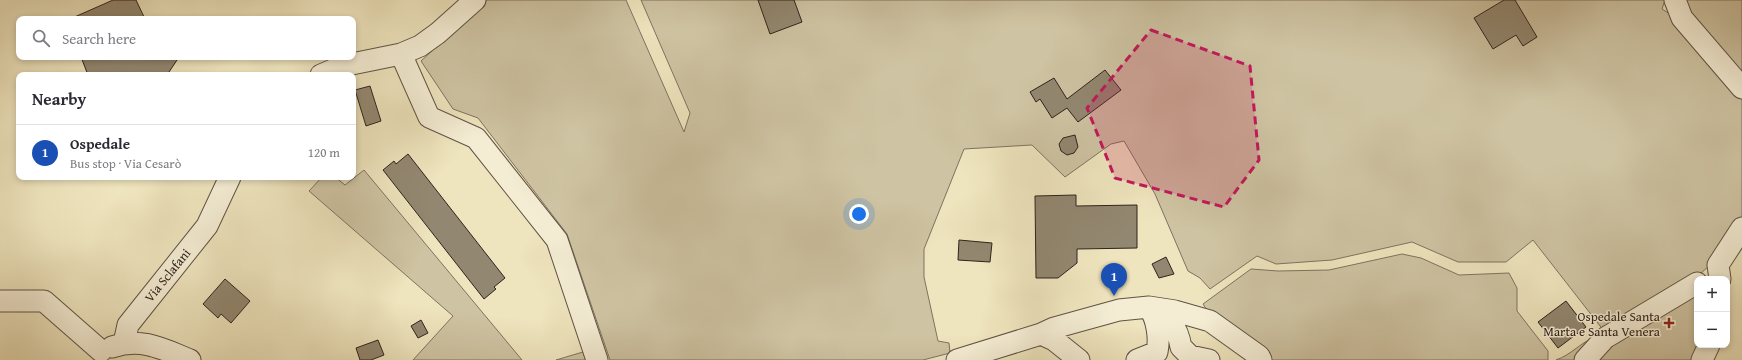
<!DOCTYPE html>
<html lang="en">
<head>
<meta charset="utf-8">
<style>
  :root { --surface:#fff; --page:#f2f2f3; --text:#2b2b33; --muted:#7c7c81; --line:#e1e1e2; --accent:#8f2418 }
  body { margin:0; font-family:"Gentium Book Plus",serif; background:var(--page); color:var(--text) }
  .controls { position:absolute; right:12px; bottom:12px; display:grid; overflow:hidden; border-radius:8px; box-shadow:0 2px 6px #0003 }
  .controls button { width:36px; height:36px; display:grid; place-items:center; padding:0; border:0; border-bottom:1px solid var(--line); background:var(--surface); color:var(--text); font:20px sans-serif }
  .you { position:absolute; left:859px; top:214px; width:14px; height:14px; margin:-10px; border:3px solid #fff; border-radius:50%; background:#1a73e8; box-shadow:0 0 0 6px #1a73e833 }
  .badge { display:grid; place-items:center; width:26px; height:26px; border-radius:50%; background:var(--accent); color:#fff; font-size:13px; font-weight:700 }
  .pin { position:absolute; translate:-50% -33px; filter:drop-shadow(0 1px 2px #0008) }
  .pin::after { content:''; position:absolute; top:21px; width:14px; height:12px; background:inherit; clip-path:polygon(0 0,100% 0,50% 100%) }
  .list { margin:0; padding:0; list-style:none }
  h2 { display:flex; justify-content:space-between; align-items:center; height:52px; margin:0; padding:0 16px; font-size:17px }
  h2 small { font-size:13px; font-weight:400; color:var(--muted) }
  .list li { display:grid; grid-template-columns:26px 1fr auto; gap:12px; align-items:center; box-sizing:border-box; height:56px; padding:0 16px; border-top:1px solid var(--line) }
  .list b { display:block; font-size:15px; white-space:nowrap }
  .list p { margin:0; font-size:13px; white-space:nowrap; color:var(--muted) }
  .list em { font-size:13px; font-style:normal; color:var(--muted) }
  .icon { flex:none; width:22px; height:22px; fill:none; stroke:currentColor; stroke-width:2; stroke-linecap:round; stroke-linejoin:round }
  .map { position:relative; flex:none; width:1742px; height:360px; overflow:hidden }
  .search { position:absolute; background:var(--surface); box-shadow:0 2px 6px #0003; left:16px; top:16px; width:340px; height:44px; display:flex; align-items:center; gap:10px; box-sizing:border-box; padding:0 14px; border-radius:8px; color:var(--muted); font-size:15px }
  .panel { position:absolute; background:var(--surface); box-shadow:0 2px 6px #0003; left:16px; top:72px; width:340px; height:108px; border-radius:8px }
  .map>svg:first-child { display:block }
</style>
</head>
<body>
<div class="map">
<svg width="1742" height="360" viewBox="0 0 1742 360">
  <rect width="100%" height="100%" fill="#eee4bd"/>
  <filter id="stains"><feTurbulence type="fractalNoise" baseFrequency=".005" numOctaves="4"/><feColorMatrix values="0 0 0 0 .2 0 0 0 0 .09 0 0 0 0 .02 0 0 0 .5 -.17"/></filter>
  <radialGradient id="worn" r=".72"><stop offset=".6" stop-color="#630" stop-opacity="0"/><stop offset="1" stop-color="#630" stop-opacity=".3"/></radialGradient>
  <path fill="#cec3a2" stroke="#7e7360" d="M 487,0 L 626,0 L 684,132 L 690,113 L 641,0 L 1665,0 L 1662,9 L 1676,18 L 1742,96 L 1742,219 L 1710,265 L 1690,283 L 1613,320 L 1612,326 L 1604,331 L 1533,240 L 1506,262 L 1458,262 L 1412,242 L 1332,260 L 1276,264 L 1257,256 L 1210,289 L 1200,278 L 1188,271 L 1155,194 L 1124,141 L 1111,144 L 1065,177 L 1032,145 L 964,149 L 924,249 L 924,277 L 938,341 L 949,343 L 950,353 L 923,360 L 610,360 L 567,234 L 478,118 L 453,109 L 421,61 Z
    M 1680,0 L 1742,0 L 1742,81 Z
    M 364,170 L 522,360 L 413,360 L 453,316 L 309,191 L 322,177 L 335,177 L 345,185 Z
    M 1402,254 L 1421,258 L 1459,275 L 1509,273 L 1517,288 L 1517,311 L 1548,351 L 1548,360 L 1268,360 L 1210,315 L 1203,304 L 1251,269 L 1278,271 L 1329,270 Z
    M 1697,291 L 1697,345 L 1704,345 L 1699,360 L 1591,360 L 1598,349 Z
    M 1597,336 L 1580,360 L 1556,360 C 1571,355 1581,342 1597,336 Z
    M 583,352 L 586,360 L 556,360 Z"/>
  <path fill="#928770" stroke="#2f231d" d="M 113,0 L 136,0 L 145,19 L 70,19 Z
    M 758,0 L 794,0 L 802,22 L 770,34 Z
    M 1504,0 L 1515,0 L 1537,37 L 1523,46 L 1516,35 L 1493,49 L 1474,18 Z
    M 81,57 L 179,57 L 167,75 L 88,75 Z
    M 1105,70 L 1121,90 L 1078,122 L 1067,108 L 1052,118 L 1040,99 L 1036,102 L 1030,92 L 1054,78 L 1067,99 Z
    M 370,86 L 381,121 L 366,126 L 355,90 Z
    M 1075,135 L 1078,147 L 1074,153 L 1067,155 L 1061,151 L 1059,144 L 1063,138 Z
    M 408,154 L 505,278 L 494,287 L 496,289 L 484,299 L 383,170 L 394,161 L 396,164 Z
    M 1076,195 L 1076,206 L 1137,205 L 1137,248 L 1077,249 L 1077,263 L 1058,278 L 1036,278 L 1035,196 Z
    M 959,240 L 992,243 L 990,262 L 958,260 Z
    M 1166,257 L 1174,274 L 1159,278 L 1152,264 Z
    M 225,279 L 250,301 L 231,323 L 221,314 L 218,318 L 203,304 Z
    M 1566,301 L 1586,327 L 1558,348 L 1538,322 Z
    M 421,320 L 428,333 L 418,338 L 411,326 Z
    M 378,340 L 384,355 L 371,360 L 360,360 L 356,348 Z"/>
  <g fill="none" stroke-linecap="round" stroke-linejoin="round">
    <defs>
      <path id="minor" d="M 1675,0 L 1682,18 L 1742,88
        M 401,54 L 429,117 L 476,138 L 557,240 L 597,360
        M 321,75 L 342,66 L 401,54 L 420,46 L 438,33 L 475,0
        M 1720,279 L 1718,265 L 1742,228
        M 0,301 L 44,301 L 101,351
        M 1154,315 C 1174,324 1177,326 1181,347 L 1190,356 L 1209,360
        M 1041,334 L 1054,340 L 1079,360
        M 124,343 L 128,325 L 207,226 L 230,177
        M 112,347 C 142,337 163,349 190,360
        M 957,360 L 1041,334 L 1054,328 L 1119,310 L 1149,307 L 1175,311 L 1210,321 L 1259,356 L 1261,360
        M 1137,360 L 1157,352 C 1160,338 1157,319 1149,307
        M 1585,360 L 1605,338 L 1697,283
        M 1702,360 L 1709,345"/>
    </defs>
    <use href="#minor" stroke="#5f5345" stroke-width="23"/>
    <use href="#minor" stroke="#f4edd4" stroke-width="21"/>
  </g>
  <path fill="#c2185b" fill-opacity="0.2" stroke="#c2185b" stroke-width="3" stroke-dasharray="8 5" stroke-linejoin="round" d="M 1151,30 L 1250,66 L 1259,160 L 1224,207 L 1115,178 L 1087,108 Z"/>
  <path fill="#8f2418" stroke="#f4edd4" stroke-width="1.5" d="M1667 317h4v4h4v4h-4v4h-4v-4h-4v-4h4z"/>
  <g text-anchor="middle" stroke-width="3" stroke-linejoin="round" paint-order="stroke">
    <g font-size="13" fill="#2f231d" stroke="#f4edd4">
      <text transform="translate(167 275) rotate(-51)" y="5">Via Sclafani</text>
    </g>
    <g font-size="13" fill="#2f231d" stroke="#f4edd4" text-anchor="end">
      <text x="1660" y="321">Ospedale Santa<tspan x="1660" dy="15">Marta e Santa Venera</tspan></text>
    </g>
  </g>
  <rect width="100%" height="100%" filter="url(#stains)"/>
  <rect width="100%" height="100%" fill="url(#worn)"/>
</svg>
<div class="controls">
<button>+</button>
<button>−</button>
</div>
<div class="you"></div>
<div class="pin badge" style="left:1114px;top:296px;background:#1a4fb4">1</div>
<div class="search"><svg class="icon" aria-label="search" viewBox="0 0 24 24"><circle cx="10" cy="10" r="6"/><path d="M15 15l6 6"/></svg>Search here</div>
<section class="panel">
<h2>Nearby<small></small></h2>
<ul class="list">
<li><span class="badge" style="background:#1a4fb4">1</span><div><b>Ospedale</b><p>Bus stop · Via Cesarò</p></div><em>120 m</em></li>
</ul>
</section>
</div>
</body>
</html>
